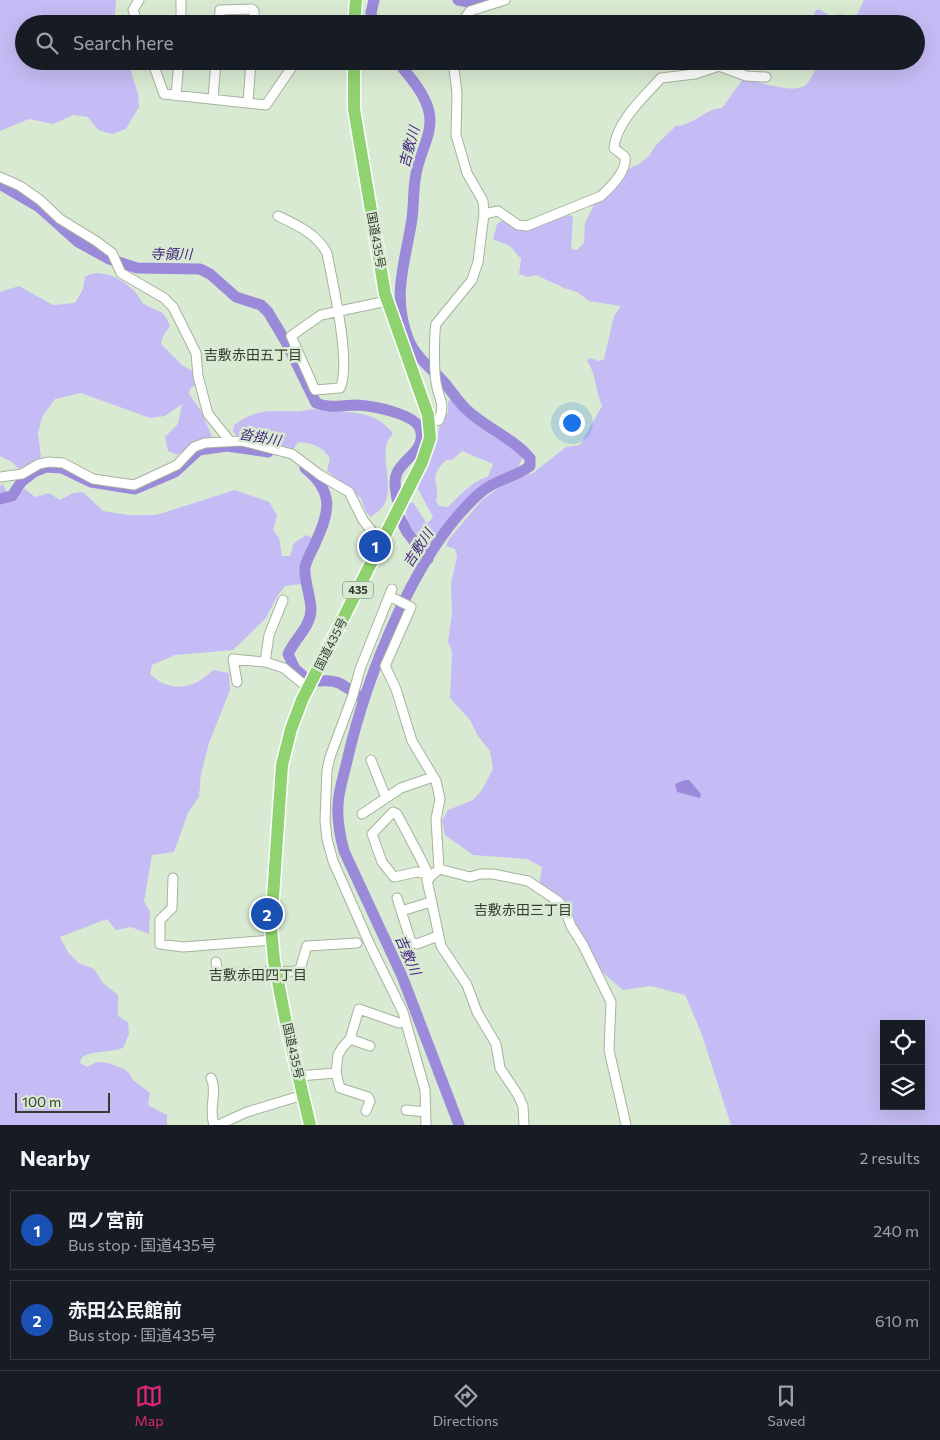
<!DOCTYPE html>
<html lang="en">
<head>
<meta charset="utf-8">
<style>
  :root { --surface:#171b24; --page:#20242c; --text:#f1f3f6; --muted:#9ea1a6; --line:#363941; --accent:#db2777 }
  body { margin:0; font-family:Commissioner,"Noto Sans JP",sans-serif; background:var(--page); color:var(--text) }
  .controls { position:absolute; right:15px; bottom:15px; display:grid; overflow:hidden; border-radius:0px; box-shadow:0 5px 20px #0002 }
  .controls button { width:45px; height:45px; display:grid; place-items:center; padding:0; border:0; border-bottom:1px solid var(--line); background:var(--surface); color:var(--text); font:25px sans-serif }
  .scale { position:absolute; left:15px; bottom:12px; width:95px; box-sizing:border-box; padding-left:5px; border:2px solid #353b32; border-top:0; font-size:14px; line-height:18px; white-space:nowrap; color:#353b32; -webkit-text-stroke:4px #d9ead2; paint-order:stroke }
  .you { position:absolute; left:571px; top:422px; width:18px; height:18px; margin:-12px; border:4px solid #fff; border-radius:50%; background:#1a73e8; box-shadow:0 0 0 8px #1a73e833 }
  .badge { display:grid; place-items:center; width:32px; height:32px; border-radius:50%; background:var(--accent); color:#fff; font-size:16px; font-weight:700 }
  .pin { position:absolute; translate:-50% -50%; border:2px solid #fff; box-shadow:0 1px 5px #0006 }
  .list { margin:0; padding:0; list-style:none }
  h2 { display:flex; justify-content:space-between; align-items:center; height:65px; margin:0; padding:0 20px; font-size:21px }
  h2 small { font-size:16px; font-weight:400; color:var(--muted) }
  .list li { display:grid; grid-template-columns:32px 1fr auto; gap:15px; align-items:center; box-sizing:border-box; height:80px; margin:0 10px 10px; padding:0 10px; border:1px solid var(--line); border-radius:0px }
  .list b { display:block; font-size:19px; white-space:nowrap }
  .list p { margin:0; font-size:16px; white-space:nowrap; color:var(--muted) }
  .list em { font-size:16px; font-style:normal; color:var(--muted) }
  .icon { flex:none; width:28px; height:28px; fill:none; stroke:currentColor; stroke-width:2; stroke-linecap:round; stroke-linejoin:round }
  .map { position:relative; flex:none; width:940px; height:1125px; overflow:hidden }
  .search { position:absolute; background:var(--surface); box-shadow:0 5px 20px #0002; left:15px; right:15px; top:15px; height:55px; display:flex; align-items:center; gap:12px; box-sizing:border-box; padding:0 18px; border-radius:28px; color:var(--muted); font-size:19px }
  .sheet { height:245px; background:var(--surface) }
  nav { display:flex; justify-content:space-around; align-items:center; box-sizing:border-box; height:70px; border-top:1px solid var(--line); background:var(--surface); font-size:14px; color:var(--muted) }
  nav a { display:grid; justify-items:center; gap:2px }
  nav .on { color:var(--accent) }
  .map>svg:first-child { display:block }
</style>
</head>
<body>
<div class="map">
<svg width="940" height="1125" viewBox="0 0 940 1125">
  <rect width="100%" height="100%" fill="#d9ead2"/>
  <path fill="#c6bcf5" fill-rule="evenodd" d="M 0,0 L 116,0 L 114,24 L 24,24 L 24,61 L 128,61 L 138,94 L 139,107 L 126,129 L 112,134 L 98,130 L 88,117 L 73,115 L 53,124 L 29,119 L 0,131 Z
    M 864,0 L 940,0 L 940,1125 L 731,1125 L 701,1032 L 685,995 L 651,986 L 623,990 L 602,972 L 573,927 L 567,908 L 539,885 L 542,867 L 527,859 L 473,855 L 445,835 L 442,821 L 448,810 L 473,800 L 482,790 L 493,769 L 490,751 L 478,736 L 470,720 L 450,698 L 452,652 L 448,642 L 452,613 L 451,583 L 457,557 L 455,549 L 446,546 L 449,539 L 482,500 L 507,482 L 533,473 L 566,447 L 580,445 L 602,406 C 595,391 597,375 587,361 L 589,358 L 599,361 L 604,359 L 614,316 L 621,306 L 589,301 L 577,292 L 564,288 L 536,275 L 528,277 L 519,274 L 521,259 L 510,246 L 493,239 L 497,224 L 505,219 C 534,238 542,220 571,215 L 573,218 L 571,249 L 577,250 L 584,243 L 585,223 L 595,203 L 608,194 L 628,169 L 639,164 L 649,156 L 656,145 L 676,126 C 695,125 704,109 722,108 L 743,79 C 759,81 795,96 807,84 C 813,77 815,68 821,61 L 916,61 L 916,24 L 811,24 L 816,10 L 819,9 L 830,16 L 841,14 L 850,20 L 855,19 ZM 884,1024 L 921,1024 L 921,1106 L 884,1106 Z
    M 96,273 C 111,273 127,282 137,294 C 139,297 141,302 144,304 C 156,312 163,307 170,326 L 163,336 L 161,344 L 183,366 L 193,371 L 196,384 L 190,389 L 189,394 L 201,411 L 213,439 L 189,447 L 177,455 L 168,451 L 165,437 L 178,424 L 182,404 L 165,416 L 150,418 L 81,393 L 55,399 L 42,417 L 38,433 L 41,457 L 20,470 L 12,462 L 0,456 L 0,292 L 19,286 L 53,305 L 75,303 L 83,289 L 85,276 Z
    M 452,398 L 494,437 L 513,447 L 523,456 L 517,470 C 492,476 471,494 455,515 C 446,527 442,536 430,543 C 413,534 403,523 407,504 L 413,502 L 427,524 L 433,517 L 418,489 L 419,482 L 436,446 L 439,428 L 448,412 L 448,402 ZM 462,451 L 493,464 L 488,477 C 475,479 458,497 448,507 L 439,506 L 436,501 C 441,478 426,481 446,460 L 452,460 Z
    M 314,409 C 343,414 375,407 393,434 C 375,449 397,487 383,506 C 381,510 375,513 371,517 L 366,512 L 361,498 L 327,471 L 330,458 C 322,446 312,443 298,442 L 293,450 L 239,437 L 233,432 L 234,425 C 266,402 280,416 314,409 Z
    M 3,484 L 8,495 L 14,499 L 25,489 L 35,497 L 49,493 L 60,500 L 73,493 L 83,492 L 103,511 L 129,515 L 156,515 L 235,490 L 269,502 L 277,515 L 273,530 L 279,538 L 282,556 L 290,556 L 294,543 L 306,535 L 313,538 L 301,568 L 302,584 L 285,586 L 278,595 L 265,619 L 233,650 L 175,655 L 152,665 L 150,674 C 171,694 194,689 213,670 L 229,673 L 230,690 L 209,743 L 201,774 L 199,797 L 188,813 L 174,852 L 152,855 L 144,901 L 150,912 L 149,934 L 131,927 L 116,930 L 107,919 L 60,937 L 69,954 L 79,963 L 94,969 L 103,983 L 118,995 L 118,1016 L 128,1022 L 129,1034 L 123,1048 C 108,1053 95,1050 82,1057 L 80,1063 L 87,1067 L 97,1062 L 108,1063 L 124,1069 L 129,1073 L 133,1080 L 150,1093 L 148,1105 L 167,1115 L 167,1125 L 0,1125 L 0,486 Z"/>
  <path fill="#9b8ada" d="M 685,780 L 689,780 L 701,794 L 700,798 L 677,792 L 675,784 Z"/>
  <g fill="none" stroke-linecap="round" stroke-linejoin="round">
    <path stroke="#9b8ada" stroke-width="11" d="M 458,0 L 474,3 L 494,0
      M 374,24 L 371,13 L 374,0
      M 397,61 C 409,76 425,93 429,112 C 434,133 419,153 416,174 C 413,188 414,204 412,219 C 405,264 391,296 409,341 C 416,357 431,368 443,381 C 451,390 458,402 467,410 C 486,428 513,438 530,458 L 530,466 C 515,478 495,479 480,493 C 415,550 366,678 347,761 C 344,775 338,792 338,806 C 337,821 340,836 344,851 L 402,976 L 459,1125
      M 0,184 L 39,207 L 78,242 L 109,259 L 137,268 L 200,269 L 210,274 L 236,297 L 261,305 L 268,312 L 286,342 L 316,403 C 331,409 342,405 357,405 C 373,406 419,414 421,432 C 424,453 404,457 397,473 C 393,481 396,491 397,499
      M 305,468 C 336,493 329,513 314,546 C 311,553 306,560 305,568 C 304,582 311,596 311,610 C 310,628 295,638 288,654 L 295,669 L 307,679
      M 0,499 L 12,496 L 22,481 L 34,472 L 46,467 L 62,468 L 91,482 L 135,489 L 175,472 L 199,450 L 227,446 L 268,452
      M 400,518 L 407,532 L 428,559
      M 318,681 C 342,679 342,686 361,697"/>
    <defs>
      <path id="minor" d="M 181,0 L 181,24
        M 138,24 L 133,10 L 139,0
        M 219,24 L 220,10 L 252,9 L 254,11 L 254,24
        M 461,24 L 470,11 L 505,0
        M 152,61 L 164,94 L 266,105 L 296,61
        M 176,96 L 179,61
        M 213,99 L 216,61
        M 248,103 L 251,61
        M 0,177 L 20,186 L 40,200 L 60,219 L 96,241 L 112,253 L 121,273 L 164,298 L 173,307 L 196,353 L 198,376 L 208,414 L 229,440
        M 484,214 L 498,211 L 518,225 L 527,226 L 601,196 C 611,187 627,171 625,157 L 614,148 C 616,122 644,97 661,78 L 695,74 L 719,66 L 746,76 L 766,77
        M 278,216 C 297,225 317,234 327,253 C 332,281 352,364 340,388 L 315,390 L 291,336 L 321,315 L 387,301
        M 430,423 L 439,420 C 446,402 438,399 436,382 C 434,372 434,333 436,324 L 472,280 L 478,262 L 484,214 L 483,201 L 467,173 L 456,135 L 457,93 L 453,61
        M 0,477 L 22,474 L 39,464 L 49,462 L 63,463 L 93,479 L 134,485 L 177,465 L 194,447 L 205,443 L 242,441 L 292,454 L 320,475 L 349,492 L 363,520 L 381,543
        M 392,589 L 360,669 L 353,695 L 330,757 L 327,770 L 325,821 L 327,839 L 333,861 L 370,945 L 403,1012 L 425,1090 L 426,1125
        M 389,596 L 411,607 L 385,666 L 396,689 L 412,741 L 436,781 L 440,799 L 436,819 L 439,869 L 427,880 L 441,946 L 467,985 L 477,1012 L 496,1044 L 500,1068 L 518,1095 L 523,1106 L 524,1125
        M 283,600 L 269,635 L 265,662 L 284,668 L 308,688
        M 237,682 L 233,659 L 265,662
        M 371,760 L 386,798
        M 362,814 L 401,788 L 433,777
        M 439,869 L 470,877 L 480,874 L 493,874 L 528,881 L 558,901 L 565,909 L 571,926 L 583,945 L 611,1002 L 609,1050 L 626,1125
        M 428,874 L 417,872 L 394,877 L 382,862 L 372,834 L 393,812 L 397,814 C 408,835 420,856 430,878
        M 173,878 L 172,908 L 160,920 L 160,944 L 183,947 L 272,940
        M 397,898 L 411,942 L 417,944 L 438,936
        M 401,911 L 431,902
        M 216,962 L 218,974 L 295,971 L 300,969 L 307,946 L 357,943
        M 350,1039 L 370,1046
        M 336,1073 L 338,1055 L 342,1048 L 350,1039 L 359,1009 L 399,1023
        M 298,1076 L 336,1073 L 340,1088 L 368,1097 L 370,1101 L 366,1111
        M 211,1078 C 218,1092 208,1108 214,1125
        M 406,1110 L 426,1112
        M 218,1125 L 247,1112 L 303,1095"/>
      <path id="highway" d="M 354,24 L 356,0
        M 310,1125 L 287,1028 L 274,961 L 271,927 L 282,765 L 291,729 L 302,700 L 422,462 L 430,438 L 428,415 L 385,294 L 354,109 L 354,61"/>
    </defs>
    <use href="#minor" stroke="#a4b49d" stroke-width="11"/>
    <use href="#highway" stroke="#fff" stroke-width="15"/>
    <use href="#minor" stroke="#fff" stroke-width="9"/>
    <use href="#highway" stroke="#8fd370" stroke-width="12"/>
  </g>
  <g text-anchor="middle" stroke-width="5" stroke-linejoin="round" paint-order="stroke">
    <rect fill="#d9ead2" stroke="#667062" stroke-width="1" x="343" y="581.5" width="30" height="17" rx="4"/>
    <g font-size="11" font-weight="bold" fill="#353b32">
      <text x="358" y="594">435</text>
    </g>
    <g font-size="12" fill="#353b32" stroke="#d9ead2">
      <text transform="translate(376 240) rotate(80)" y="4">国道435号</text>
      <text transform="translate(331 644) rotate(-63)" y="4">国道435号</text>
      <text transform="translate(293 1051) rotate(77)" y="4">国道435号</text>
    </g>
    <g font-size="14" font-style="italic" fill="#432481" stroke="#d9ead2">
      <text transform="translate(409 147) rotate(-75)" y="5">吉敷川</text>
      <text transform="translate(171 254) rotate(1)" y="5">寺領川</text>
      <text transform="translate(260 437) rotate(10)" y="5">沓掛川</text>
      <text transform="translate(418 548) rotate(-57)" y="5">吉敷川</text>
      <text transform="translate(408 955) rotate(66)" y="5">吉敷川</text>
    </g>
    <g font-size="14" fill="#353b32" stroke="#d9ead2">
      <text x="253" y="360">吉敷赤田五丁目</text>
      <text x="523" y="915">吉敷赤田三丁目</text>
      <text x="258" y="980">吉敷赤田四丁目</text>
    </g>
  </g>
</svg>
<div class="controls">
<button><svg class="icon" aria-label="locate" viewBox="0 0 24 24"><circle cx="12" cy="12" r="6"/><path d="M12 2v4M12 18v4M2 12h4M18 12h4"/></svg></button>
<button><svg class="icon" aria-label="layers" viewBox="0 0 24 24"><path d="M12 4l9 5-9 5-9-5zM3 14l9 5 9-5"/></svg></button>
</div>
<div class="scale">100 m</div>
<div class="you"></div>
<div class="pin badge" style="left:375px;top:546px;background:#1a4fb4">1</div>
<div class="pin badge" style="left:267px;top:914px;background:#1a4fb4">2</div>
<div class="search"><svg class="icon" aria-label="search" viewBox="0 0 24 24"><circle cx="10" cy="10" r="6"/><path d="M15 15l6 6"/></svg>Search here</div>
</div>
<section class="sheet">
<h2>Nearby<small>2 results</small></h2>
<ul class="list">
<li><span class="badge" style="background:#1a4fb4">1</span><div><b>四ノ宮前</b><p>Bus stop · 国道435号</p></div><em>240 m</em></li>
<li><span class="badge" style="background:#1a4fb4">2</span><div><b>赤田公民館前</b><p>Bus stop · 国道435号</p></div><em>610 m</em></li>
</ul>
</section>
<nav>
<a class="on"><svg class="icon" aria-label="map" viewBox="0 0 24 24"><path d="M3 6l6-2 6 2 6-2v14l-6 2-6-2-6 2zM9 4v14M15 6v14"/></svg>Map</a>
<a><svg class="icon" aria-label="directions" viewBox="0 0 24 24"><path d="M12 3l9 9-9 9-9-9zM9 14v-3h6M13 9l2 2-2 2"/></svg>Directions</a>
<a><svg class="icon" aria-label="saved" viewBox="0 0 24 24"><path d="M7 4h10v16l-5-4-5 4z"/></svg>Saved</a>
</nav>
</body>
</html>
